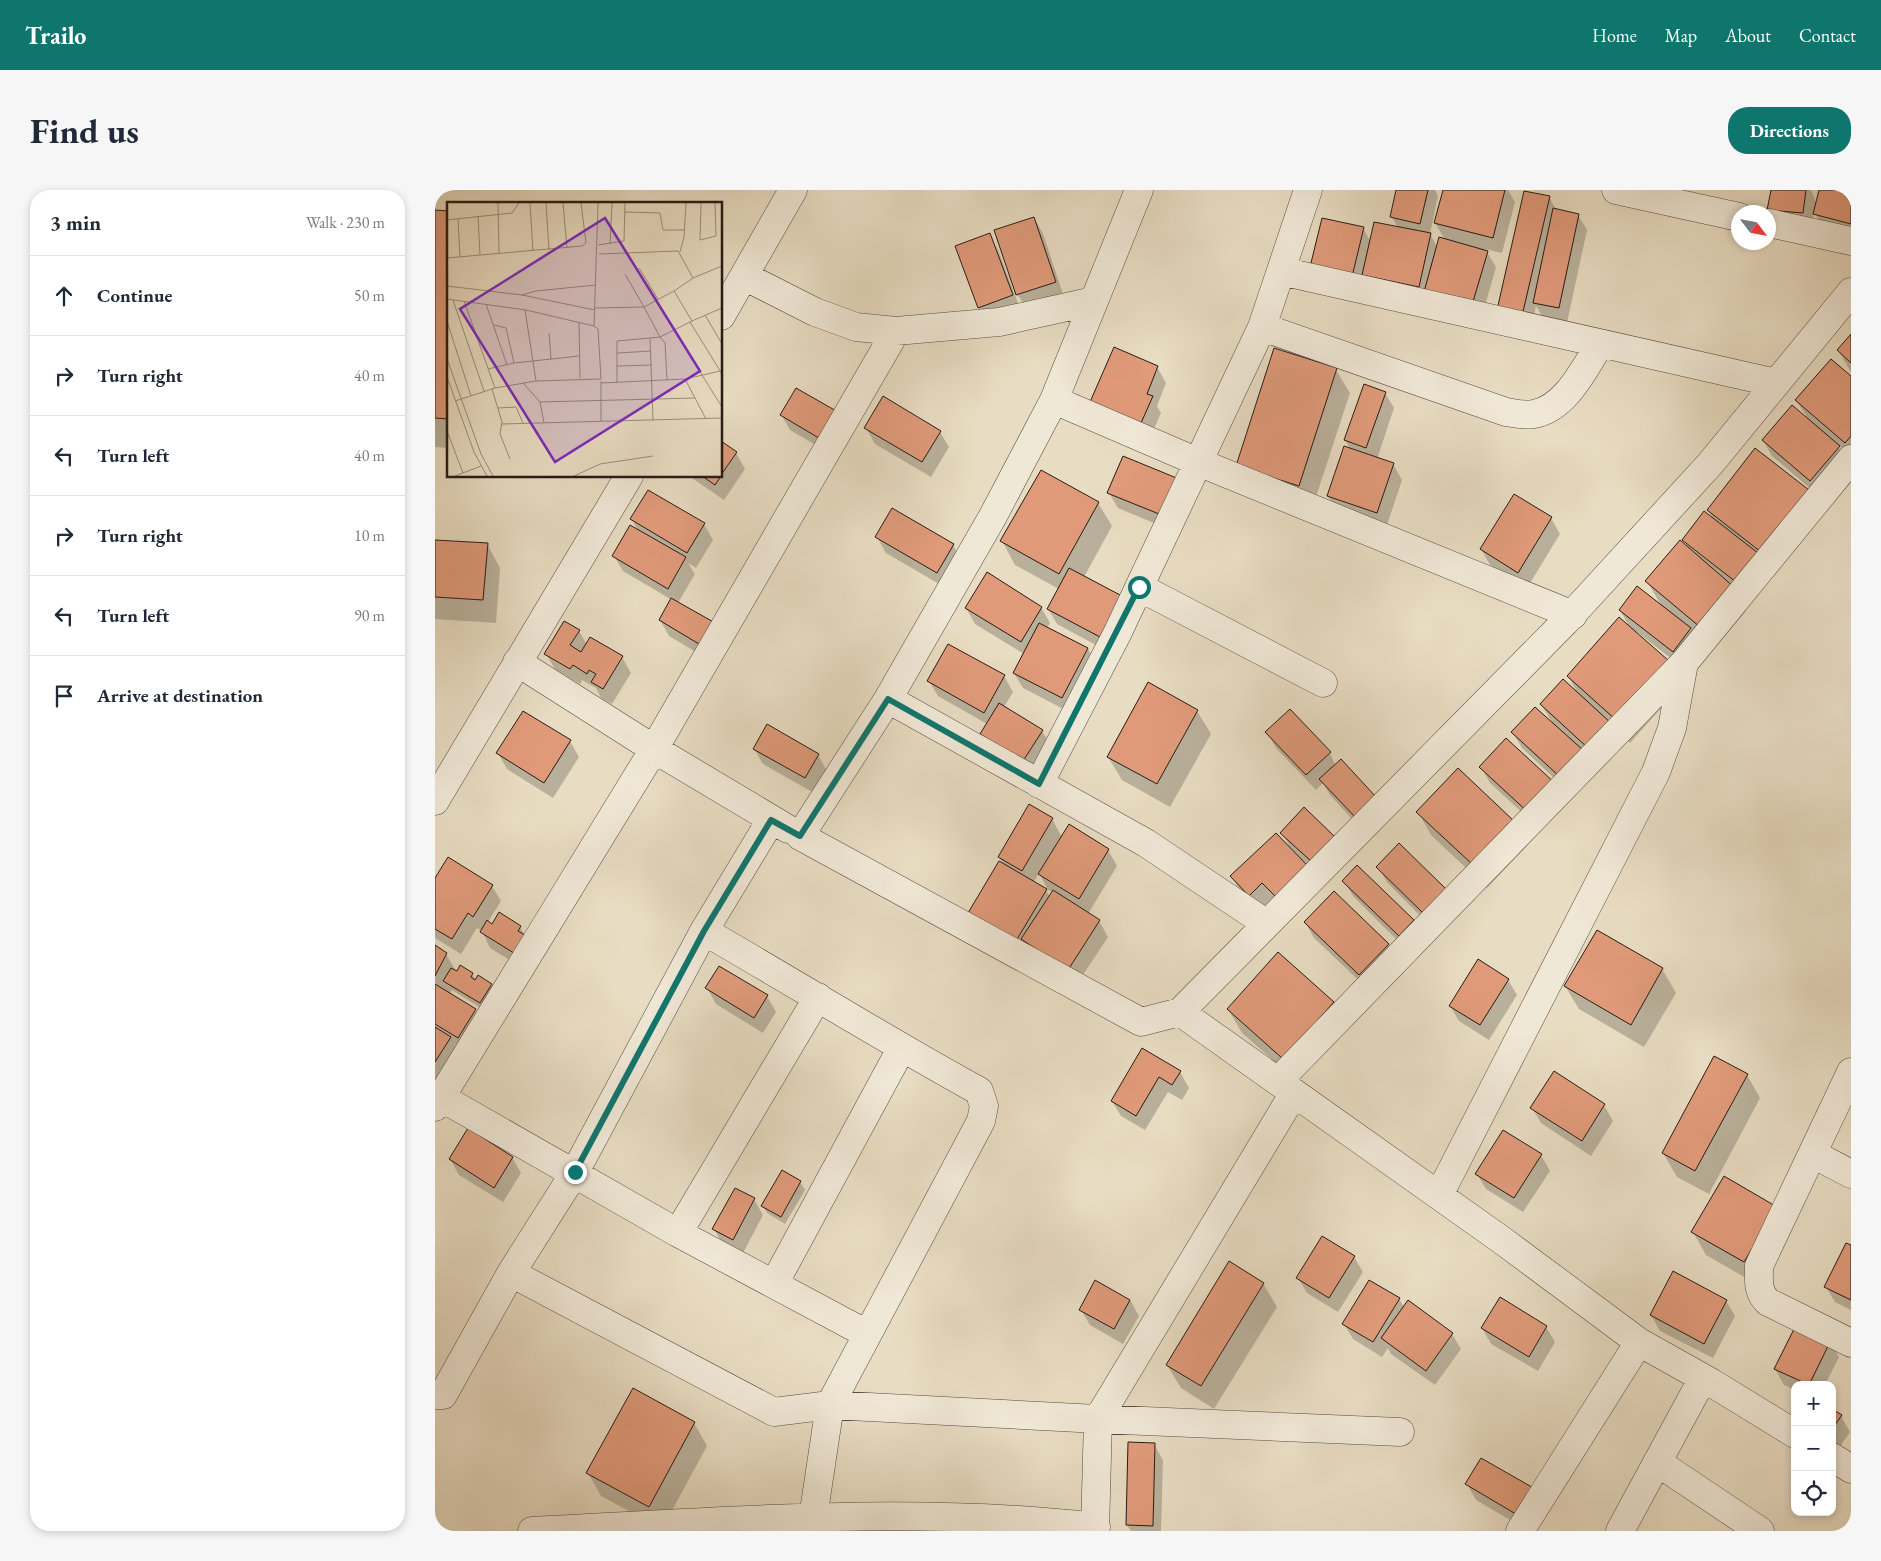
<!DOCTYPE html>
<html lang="en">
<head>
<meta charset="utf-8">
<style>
  :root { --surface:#fff; --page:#f6f6f7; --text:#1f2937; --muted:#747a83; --line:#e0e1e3; --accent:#0f766e }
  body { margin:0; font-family:"EB Garamond",serif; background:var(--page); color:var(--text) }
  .controls { position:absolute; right:15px; bottom:15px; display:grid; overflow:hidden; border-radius:10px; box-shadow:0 2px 8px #0003 }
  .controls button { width:45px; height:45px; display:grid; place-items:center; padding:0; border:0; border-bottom:1px solid var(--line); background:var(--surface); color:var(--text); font:25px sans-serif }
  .compass { position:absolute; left:1296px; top:15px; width:45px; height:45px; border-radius:50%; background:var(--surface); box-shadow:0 2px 8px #0003; rotate:122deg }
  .stop { position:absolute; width:15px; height:15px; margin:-11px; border:4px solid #0f766e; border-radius:50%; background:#fff }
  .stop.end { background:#0f766e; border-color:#fff; box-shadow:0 1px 5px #0008 }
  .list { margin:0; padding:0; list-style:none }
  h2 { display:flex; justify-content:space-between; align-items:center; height:65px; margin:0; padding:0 20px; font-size:21px }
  h2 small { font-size:16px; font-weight:400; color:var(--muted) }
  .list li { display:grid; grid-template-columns:32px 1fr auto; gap:15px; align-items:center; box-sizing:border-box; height:80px; padding:0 20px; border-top:1px solid var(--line) }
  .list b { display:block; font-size:19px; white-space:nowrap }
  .list em { font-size:16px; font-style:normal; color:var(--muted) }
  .icon { flex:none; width:28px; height:28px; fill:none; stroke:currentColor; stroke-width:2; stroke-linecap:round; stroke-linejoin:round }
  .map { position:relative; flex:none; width:1416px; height:1341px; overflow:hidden; border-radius:20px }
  header { display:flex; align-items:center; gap:30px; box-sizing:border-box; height:70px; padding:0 25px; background:var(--accent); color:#fff }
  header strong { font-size:24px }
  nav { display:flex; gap:28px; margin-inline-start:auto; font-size:18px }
  .intro { display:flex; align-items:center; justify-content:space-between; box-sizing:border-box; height:120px; padding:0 30px }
  h1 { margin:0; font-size:35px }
  .button { padding:12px 22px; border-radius:20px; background:var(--accent); color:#fff; font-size:18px; font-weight:700 }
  main { display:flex; gap:30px; padding:0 30px }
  aside { flex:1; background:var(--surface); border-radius:20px; box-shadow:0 2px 8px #0003 }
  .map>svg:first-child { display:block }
</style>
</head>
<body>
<header>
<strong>Trailo</strong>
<nav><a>Home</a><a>Map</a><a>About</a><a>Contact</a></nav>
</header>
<div class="intro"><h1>Find us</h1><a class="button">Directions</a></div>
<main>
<aside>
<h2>3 min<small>Walk · 230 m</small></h2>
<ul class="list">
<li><svg class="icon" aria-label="ahead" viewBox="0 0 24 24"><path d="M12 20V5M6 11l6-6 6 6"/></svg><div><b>Continue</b></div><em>50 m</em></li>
<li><svg class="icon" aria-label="right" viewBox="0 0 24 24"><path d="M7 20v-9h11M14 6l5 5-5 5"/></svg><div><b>Turn right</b></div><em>40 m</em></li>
<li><svg class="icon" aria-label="left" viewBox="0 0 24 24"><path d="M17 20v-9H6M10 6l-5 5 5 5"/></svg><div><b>Turn left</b></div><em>40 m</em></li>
<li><svg class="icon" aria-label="right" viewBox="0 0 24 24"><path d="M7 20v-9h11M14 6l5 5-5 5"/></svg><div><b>Turn right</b></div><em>10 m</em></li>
<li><svg class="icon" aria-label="left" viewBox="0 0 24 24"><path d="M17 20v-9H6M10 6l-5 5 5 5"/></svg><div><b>Turn left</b></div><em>90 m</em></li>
<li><svg class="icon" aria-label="arrive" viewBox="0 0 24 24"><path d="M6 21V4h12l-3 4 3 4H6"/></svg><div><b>Arrive at destination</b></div></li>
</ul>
</aside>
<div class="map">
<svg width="1416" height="1341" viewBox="0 0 1416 1341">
  <rect width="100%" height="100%" fill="#e8dcc2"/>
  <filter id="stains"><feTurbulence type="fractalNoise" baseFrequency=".004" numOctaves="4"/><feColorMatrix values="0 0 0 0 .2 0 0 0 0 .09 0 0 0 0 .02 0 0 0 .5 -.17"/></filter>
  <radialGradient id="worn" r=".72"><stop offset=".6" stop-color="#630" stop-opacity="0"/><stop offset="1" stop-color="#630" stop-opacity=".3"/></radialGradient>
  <path fill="#0003" fill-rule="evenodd" d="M 963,0 L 1000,0 L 1003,6 L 995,44 L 1002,57 L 1010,50 L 1000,33 L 1009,0 L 1073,0 L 1080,12 L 1067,63 L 1050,59 L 1061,77 L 1046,130 L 884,97 L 928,38 L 936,52 L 963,38 L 957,27 Z
    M 1337,0 L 1376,0 L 1382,15 L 1385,0 L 1416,0 L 1416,47 L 1389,39 L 1379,22 L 1377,38 L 1343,35 Z
    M 1114,7 L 1122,21 L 1143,25 L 1152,40 L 1132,133 L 1108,128 L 1101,116 L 1096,141 L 1072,136 Z
    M 0,21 L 14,22 L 14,258 L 0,257 Z
    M 599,28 L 608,44 L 629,107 L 592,120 L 583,105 L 561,41 Z
    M 554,44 L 563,60 L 586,121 L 553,133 L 544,118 L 521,57 Z
    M 1416,146 L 1416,182 L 1403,160 Z
    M 722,177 L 731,193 L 722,216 L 726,223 L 715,248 L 666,228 Z
    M 901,180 L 915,203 L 877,319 L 816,299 Z
    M 1416,188 L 1416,265 L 1402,254 L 1413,272 L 1384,306 L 1337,266 L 1328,250 L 1373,229 L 1361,210 Z
    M 361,199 L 403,268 L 355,240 L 346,224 Z
    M 950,203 L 959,218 L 942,269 L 958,274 L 967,290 L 951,338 L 902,322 L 893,306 L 916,260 L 910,250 Z
    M 431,238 L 505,242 L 514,257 L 496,287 L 440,254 Z
    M 286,253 L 301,263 L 310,279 L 289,310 L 254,286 L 286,286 Z
    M 688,267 L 738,341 L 683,318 L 674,303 Z
    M 663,313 L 677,336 L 649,387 L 674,462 L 622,434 L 613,419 L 624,399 L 580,375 L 567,351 Z
    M 1273,320 L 1386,324 L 1340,385 L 1332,379 L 1297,396 L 1311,421 L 1278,460 L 1256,441 L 1264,455 L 1247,477 L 1202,442 L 1201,444 L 1246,496 L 1195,553 L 1179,538 L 1164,574 L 1144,557 L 1133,601 L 1087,558 L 1078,543 L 1118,534 L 1106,514 L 1143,504 L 1133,486 L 1195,438 L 1185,420 L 1227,417 L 1212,391 L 1254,359 L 1249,350 L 1279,331 Z
    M 1116,328 L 1125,344 L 1092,398 L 1055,375 L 1046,359 Z
    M 197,329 L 269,334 L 278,350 L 261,378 L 253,373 L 260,384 L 243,413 L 278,472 L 234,446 L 225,430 L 237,410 L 188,381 L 179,366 L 203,341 Z
    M 442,347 L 518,355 L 527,371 L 511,398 L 451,363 Z
    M 0,351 L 52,354 L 65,378 L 61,433 L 0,429 Z
    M 606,417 L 615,433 L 612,438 L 653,459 L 662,475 L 636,523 L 588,498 L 579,483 L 589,464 L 540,434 L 531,418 Z
    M 144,441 L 152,455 L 156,448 L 187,467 L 196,483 L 177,514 L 166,508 L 161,498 L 147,490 L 145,494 L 120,479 L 111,464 Z
    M 569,486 L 578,502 L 569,517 L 607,541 L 616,556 L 597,586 L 555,560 L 546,544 L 552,534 L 503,506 L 494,491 Z
    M 762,521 L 776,544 L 735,617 L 687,590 L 673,567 Z
    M 333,536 L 383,565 L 392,581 L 379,603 L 328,574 L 319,559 Z
    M 832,542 L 895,563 L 930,643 L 895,605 L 888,593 L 881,600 L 841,558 Z
    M 135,551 L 144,567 L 118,608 L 72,579 L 63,563 Z
    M 1046,577 L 1121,596 L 1105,639 L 1055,593 Z
    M 869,619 L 886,687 L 869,671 L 850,722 L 837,708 L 824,721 L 806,702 L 797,687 L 856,659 L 847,643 Z
    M 983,622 L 1079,633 L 1092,656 L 1052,698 L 996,645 Z
    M 617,629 L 627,647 L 634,636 L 673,660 L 682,676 L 653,724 L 664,731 L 673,747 L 642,794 L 587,771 L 564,673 L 569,676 L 564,667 ZM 604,683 L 613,700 L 618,702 L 615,707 L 611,700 L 598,693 Z
    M 943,677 L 1010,700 L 997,738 L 952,692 Z
    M 0,690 L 57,696 L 66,711 L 53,732 L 58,735 L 85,737 L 91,747 L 91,780 L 55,758 L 47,741 L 42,738 L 26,764 L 0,748 Z
    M 909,691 L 978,731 L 987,747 L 973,761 L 918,706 Z
    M 899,702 L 953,755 L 962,770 L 934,800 L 879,748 L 870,732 Z
    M 0,757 L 11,764 L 22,783 L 37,784 L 41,790 L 56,795 L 60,802 L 49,820 L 17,800 L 15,804 L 40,820 L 49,835 L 32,863 L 19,854 L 24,863 L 0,896 Z
    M 1227,779 L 1241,803 L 1209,857 L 1144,819 L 1130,796 Z
    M 1073,790 L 1082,805 L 1054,850 L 1024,831 L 1015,816 Z
    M 272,798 L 332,806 L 341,822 L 328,843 L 281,814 Z
    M 898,812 L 911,836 L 862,891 L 807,843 L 793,819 Z
    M 707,860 L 745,882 L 754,898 L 747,910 L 733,902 L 710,940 L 686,926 L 677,911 Z
    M 1312,885 L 1325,908 L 1274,1004 L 1242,987 L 1228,963 Z
    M 1169,915 L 1178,931 L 1156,966 L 1106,933 L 1097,918 Z
    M 1106,965 L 1115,981 L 1088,1022 L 1051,999 L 1042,984 Z
    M 77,967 L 86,983 L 68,1012 L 24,985 L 15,969 Z
    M 365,992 L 370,1000 L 350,1034 L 332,1023 L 328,1016 Z
    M 319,1009 L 328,1025 L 307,1065 L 288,1055 L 279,1039 Z
    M 1341,1018 L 1323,1095 L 1271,1065 L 1258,1042 Z
    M 1416,1056 L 1416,1120 L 1400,1112 L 1391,1097 Z
    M 919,1067 L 928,1082 L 903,1122 L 872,1103 L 863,1088 Z
    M 934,1091 L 964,1109 L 969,1117 L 1017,1144 L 1026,1159 L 1000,1195 L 956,1164 L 953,1158 L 947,1167 L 918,1149 L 909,1134 Z
    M 828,1093 L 842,1117 L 779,1219 L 746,1198 L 732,1175 Z
    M 695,1110 L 704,1126 L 688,1154 L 655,1135 L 646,1120 Z
    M 1291,1111 L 1300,1126 L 1278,1168 L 1225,1141 L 1216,1125 Z
    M 1111,1137 L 1120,1152 L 1103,1181 L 1056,1154 L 1047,1138 Z
    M 1395,1151 L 1404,1167 L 1390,1195 L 1360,1195 L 1360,1200 L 1349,1195 L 1340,1179 Z
    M 1397,1221 L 1406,1226 L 1415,1242 L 1397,1268 Z
    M 259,1233 L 272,1256 L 227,1339 L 166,1306 L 153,1283 Z
    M 719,1254 L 728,1270 L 726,1341 L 696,1341 L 692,1335 Z
    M 1032,1294 L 1110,1317 L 1094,1341 L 1041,1310 Z"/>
  <path fill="#e09a7a" stroke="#261b15" d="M 961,0 L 993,0 L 985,34 L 955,27 Z
    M 1008,0 L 1070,0 L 1058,48 L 999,33 Z
    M 1336,0 L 1371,0 L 1368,23 L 1332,20 Z
    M 1384,0 L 1416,0 L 1416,34 L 1378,24 Z
    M 1089,1 L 1115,6 L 1087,126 L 1062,120 Z
    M 1118,18 L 1144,24 L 1124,118 L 1098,113 Z
    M 0,20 L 14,21 L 14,229 L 0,228 Z
    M 599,27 L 621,92 L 581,105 L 559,40 Z
    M 887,28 L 929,37 L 916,91 L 874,81 Z
    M 939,32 L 996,43 L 984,97 L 927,85 Z
    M 555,43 L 578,105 L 543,118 L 520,56 Z
    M 1004,47 L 1053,61 L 1037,115 L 989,102 Z
    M 1416,144 L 1416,173 L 1402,160 Z
    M 679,157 L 723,176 L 712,204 L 718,206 L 706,233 L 655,212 Z
    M 839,158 L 902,178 L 864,296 L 801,276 Z
    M 1396,169 L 1416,186 L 1416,246 L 1410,253 L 1360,210 Z
    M 929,194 L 951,202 L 931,258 L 909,250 Z
    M 361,198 L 410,226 L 394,254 L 345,225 Z
    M 448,206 L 506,241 L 487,272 L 429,238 Z
    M 1357,215 L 1405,256 L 1375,291 L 1327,250 Z
    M 286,251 L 302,262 L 286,285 Z
    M 909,256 L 959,273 L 942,323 L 892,306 Z
    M 1320,258 L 1374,300 L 1326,362 L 1272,320 Z
    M 688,266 L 744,289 L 729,326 L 672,303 Z
    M 606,280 L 664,312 L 624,384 L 565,351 Z
    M 267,286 L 286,286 L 280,295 Z
    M 213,300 L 270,333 L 252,363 L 195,329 Z
    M 1079,304 L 1117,327 L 1083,383 L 1045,359 Z
    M 457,318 L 519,354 L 502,383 L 440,347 Z
    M 1269,321 L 1323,363 L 1301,392 L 1247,350 Z
    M 195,335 L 251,367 L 233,399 L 177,366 Z
    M 0,350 L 53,353 L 48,410 L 0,407 Z
    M 1245,350 L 1299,397 L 1265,437 L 1210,391 Z
    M 634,378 L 687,406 L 665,447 L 612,419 Z
    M 552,382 L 607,417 L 586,452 L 530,418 Z
    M 1202,396 L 1256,438 L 1238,462 L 1184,420 Z
    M 236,408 L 282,434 L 269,457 L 224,430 Z
    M 1184,427 L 1234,471 L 1181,530 L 1132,486 Z
    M 129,431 L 145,440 L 135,455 L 146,462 L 155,447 L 188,466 L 168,499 L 156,492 L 161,484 L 154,480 L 152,484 L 138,475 L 135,479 L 109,464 Z
    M 604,433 L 653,458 L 627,508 L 578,483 Z
    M 513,454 L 570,485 L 549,523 L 492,491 Z
    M 1128,489 L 1177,534 L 1154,559 L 1105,514 Z
    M 713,492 L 763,520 L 722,594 L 672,567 Z
    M 564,513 L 608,540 L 588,571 L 545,544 Z
    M 1100,517 L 1148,560 L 1124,586 L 1076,542 Z
    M 855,519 L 896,562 L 871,585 L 830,542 Z
    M 88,521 L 136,550 L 109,593 L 61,563 Z
    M 332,534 L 384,564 L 370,588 L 318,559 Z
    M 1071,548 L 1122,595 L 1095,624 L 1044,577 Z
    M 906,569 L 942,608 L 921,628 L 884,589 Z
    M 1023,578 L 1080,632 L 1038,675 L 981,622 Z
    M 594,614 L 618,628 L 587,681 L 563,667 Z
    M 869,617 L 900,647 L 877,672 L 845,643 Z
    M 634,634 L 674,659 L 644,709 L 603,684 Z
    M 841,643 L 873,676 L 841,707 L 827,693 L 814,706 L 795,686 Z
    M 964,653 L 1011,699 L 988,723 L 941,677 Z
    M 13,667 L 58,695 L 38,727 L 33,723 L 17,749 L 0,739 L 0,688 Z
    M 564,671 L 612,699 L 578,756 L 530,728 Z
    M 922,675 L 979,730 L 964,746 L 907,691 Z
    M 618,700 L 665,730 L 633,780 L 586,749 Z
    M 899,701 L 954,754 L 924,785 L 869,732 Z
    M 64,722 L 86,736 L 83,741 L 93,747 L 82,765 L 45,742 L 52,730 L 57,734 Z
    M 1162,740 L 1228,778 L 1196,835 L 1129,796 Z
    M 0,755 L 12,763 L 0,786 Z
    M 843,762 L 899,812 L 848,869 L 792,819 Z
    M 1043,769 L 1074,789 L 1045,835 L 1014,816 Z
    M 25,775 L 38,783 L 36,787 L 40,790 L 43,785 L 57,794 L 45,813 L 8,791 L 16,778 L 22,781 Z
    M 284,776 L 333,805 L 319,828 L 270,798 Z
    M 0,794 L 41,819 L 23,848 L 0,834 Z
    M 0,837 L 16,847 L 0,872 Z
    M 707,858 L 746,881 L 737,895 L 724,887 L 701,926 L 676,911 Z
    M 1279,866 L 1313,884 L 1260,981 L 1227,963 Z
    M 1119,881 L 1170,914 L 1147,951 L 1095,918 Z
    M 33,938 L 78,967 L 59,998 L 14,969 Z
    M 1068,940 L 1107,964 L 1079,1008 L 1040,984 Z
    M 347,980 L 366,991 L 346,1027 L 326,1016 Z
    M 1289,986 L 1342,1017 L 1309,1072 L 1256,1042 Z
    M 300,998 L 320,1008 L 298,1050 L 277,1039 Z
    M 887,1046 L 920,1066 L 894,1108 L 861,1088 Z
    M 1411,1053 L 1416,1055 L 1416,1110 L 1389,1097 Z
    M 794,1071 L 829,1093 L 766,1196 L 731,1175 Z
    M 1238,1081 L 1292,1110 L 1269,1154 L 1215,1125 Z
    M 660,1090 L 695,1110 L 679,1139 L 644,1120 Z
    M 934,1090 L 965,1108 L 938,1152 L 907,1134 Z
    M 1065,1107 L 1112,1136 L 1094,1167 L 1046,1138 Z
    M 973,1110 L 1018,1143 L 991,1181 L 946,1148 Z
    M 1362,1133 L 1396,1150 L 1374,1195 L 1339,1179 Z
    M 198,1198 L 260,1232 L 214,1317 L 151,1283 Z
    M 1397,1219 L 1407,1225 L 1397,1239 Z
    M 693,1252 L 720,1253 L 718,1336 L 691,1335 Z
    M 1046,1268 L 1102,1300 L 1086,1327 L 1030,1294 Z"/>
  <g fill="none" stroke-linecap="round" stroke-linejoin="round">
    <defs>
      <path id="minor" d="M 704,0 L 619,210 L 558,326 L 453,509 L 365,646 L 706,832 L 745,822 L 1068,1051 L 1204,1152 L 1277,1193 L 1360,1244
        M 1181,0 L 1304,27
        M 1334,33 L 1416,51
        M 846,81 L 1341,193
        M 309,86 L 380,122 L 421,137 L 461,141 L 564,132 L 659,111
        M 286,126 L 358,0
        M 827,137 L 1071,222 C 1079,223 1090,226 1099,224 C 1131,218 1149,179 1165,154
        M 619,210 L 763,272 L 1138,425
        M 704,397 L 888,493
        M 82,472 L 219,559 L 353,639
        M 453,509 L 711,653 L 832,734
        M 604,594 L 682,444 L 827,137 L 873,0
        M 0,611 L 194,286
        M 745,822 L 1130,432 L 1275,274 L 1416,102
        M 1416,882 L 1324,1076 C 1324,1090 1322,1102 1333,1112 L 1416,1153
        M 843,891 L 1249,473 L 1416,269
        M 0,904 L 243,1043 L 432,1144
        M 0,917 L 219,559 L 461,141
        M 1378,964 L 1416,984
        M 1004,1005 L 1221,582 L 1237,538 L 1249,473
        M 243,1043 L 383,807
        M 76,1083 L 339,1222 L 395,1215 L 546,931 L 549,916 L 544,901 C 451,850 361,794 269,741
        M 339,1094 L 466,859
        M 0,1205 L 8,1205 L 76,1083 L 140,982 L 269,741 L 336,630
        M 1397,1267 L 1416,1279
        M 1222,1272 L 1325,1341
        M 97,1341 C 284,1332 474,1315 661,1337
        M 376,1341 L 395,1215 L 663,1229 L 859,903
        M 660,1341 L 663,1229 L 965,1242
        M 1085,1341 L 1204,1152
        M 1185,1341 L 1268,1188"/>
    </defs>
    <use href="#minor" stroke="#564b40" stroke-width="29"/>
    <use href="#minor" stroke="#f0e8d7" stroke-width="28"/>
  </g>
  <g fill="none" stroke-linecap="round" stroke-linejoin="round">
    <path stroke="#0f766e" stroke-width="6" d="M 140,982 L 269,741 L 336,630 L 365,646 L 453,509 L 604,594 L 704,397"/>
  </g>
  <g transform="translate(12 12)">
    <rect width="275" height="275" fill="#e8dcc2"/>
    <path fill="none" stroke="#9a8f7d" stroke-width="1" d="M 51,1 L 52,51M 83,1 L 86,49M 99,1 L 102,48M 116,1 L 120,46M 254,1 L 253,38 L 269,34 L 268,1M 178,10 L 213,11 L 216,28 L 238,28M 31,14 L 33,53M 11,17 L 13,55M 0,18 L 65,11 L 72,1M 163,42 L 165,1M 151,43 L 177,39 L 178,1M 233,50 L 237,35 L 239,1M 152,52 L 231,49 L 246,76M 0,56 L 135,44 L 139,41 L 134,1M 192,66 L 211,97M 178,72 L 197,105 L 227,89 L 245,119 L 275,106M 0,84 L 75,93 L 148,108M 227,89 L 246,76 L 275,64M 75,93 L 89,89 L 149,83M 0,97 L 79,108 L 147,124M 6,98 L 37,189M 208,98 L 275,205M 17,99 L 48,186M 39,102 L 60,163M 148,106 L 197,105 L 213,135 L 245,119M 78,108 L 89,179M 258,113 L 275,142M 0,119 L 24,194M 132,120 L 133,176M 243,120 L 275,172M 47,123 L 59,126 L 67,161M 102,131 L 104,157M 203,136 L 206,218M 170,151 L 204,149M 0,157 L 34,252 L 46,274M 170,164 L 205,163M 41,167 L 67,161 L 132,154M 0,175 L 27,250 L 40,274M 238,177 L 273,169M 154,179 L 154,219M 76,181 L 93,200 L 97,221M 154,181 L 238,177 L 259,217M 170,181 L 170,139 L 213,135 L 218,141 L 220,178M 45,187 L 55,220 L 53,232 L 63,257M 8,199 L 48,186 L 89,179 L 154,177 L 151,127 L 147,124 L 151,1M 93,200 L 248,196M 51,206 L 69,205 L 76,221M 55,222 L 275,216M 0,229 L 16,271M 8,274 L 34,264M 127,274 L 153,262 L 206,254"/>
    <path fill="#7b2cbf" fill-opacity="0.15" stroke="#7b2cbf" stroke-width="2.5" d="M 158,16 L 253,169 L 108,260 L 13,107 Z"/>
    <rect width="275" height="275" fill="none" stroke="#261b15" stroke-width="2.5"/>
  </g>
  <rect width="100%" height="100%" filter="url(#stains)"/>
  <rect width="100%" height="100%" fill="url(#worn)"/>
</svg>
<div class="controls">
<button>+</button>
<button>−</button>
<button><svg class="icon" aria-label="locate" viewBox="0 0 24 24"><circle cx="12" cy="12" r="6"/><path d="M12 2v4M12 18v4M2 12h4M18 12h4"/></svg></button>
</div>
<svg class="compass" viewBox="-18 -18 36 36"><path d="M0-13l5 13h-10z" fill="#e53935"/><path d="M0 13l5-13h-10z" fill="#747a83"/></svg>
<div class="stop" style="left:704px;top:397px"></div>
<div class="stop end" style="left:140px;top:982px"></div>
</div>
</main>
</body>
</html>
